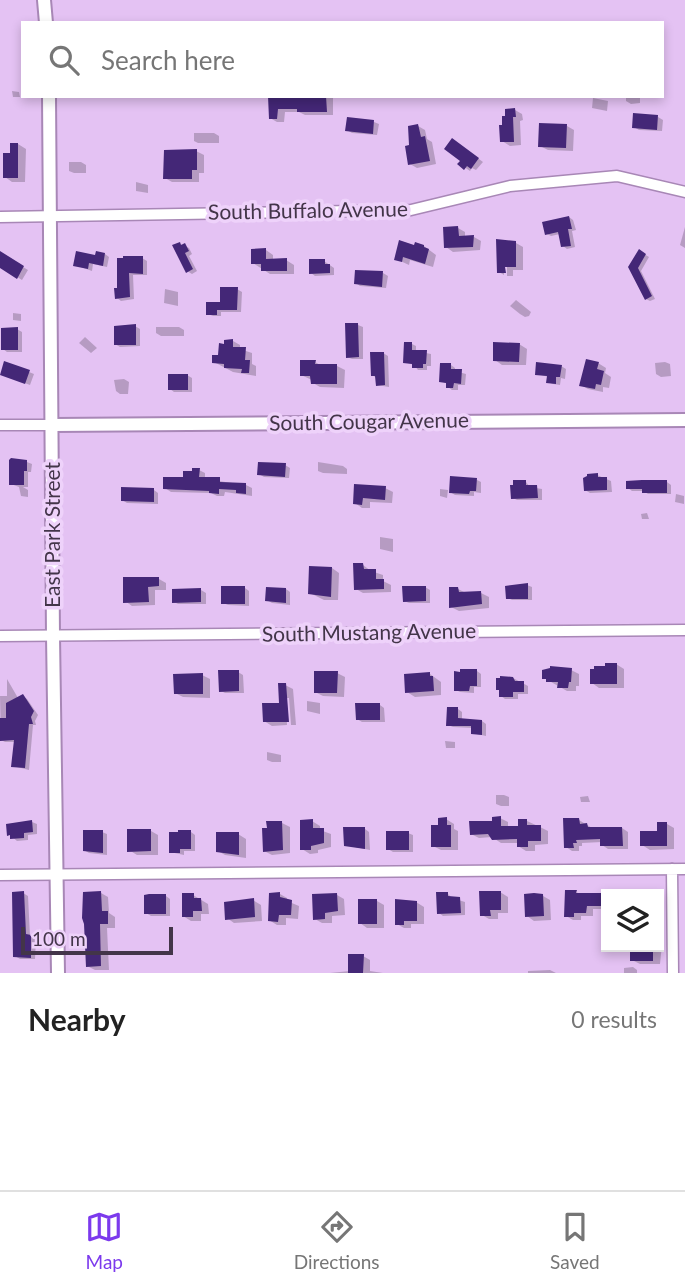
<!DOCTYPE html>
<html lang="en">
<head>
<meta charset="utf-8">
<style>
  :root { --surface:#fff; --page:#f6f6f6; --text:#222; --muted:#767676; --line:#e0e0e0; --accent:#7c3aed }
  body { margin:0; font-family:Lato,sans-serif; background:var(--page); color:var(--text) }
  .controls { position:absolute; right:21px; bottom:21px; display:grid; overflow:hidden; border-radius:0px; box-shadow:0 4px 10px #0003 }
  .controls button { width:63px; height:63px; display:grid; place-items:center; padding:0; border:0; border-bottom:2px solid var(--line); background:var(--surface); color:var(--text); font:35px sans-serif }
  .scale { position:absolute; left:21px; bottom:18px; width:152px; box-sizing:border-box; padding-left:7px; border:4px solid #433549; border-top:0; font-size:19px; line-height:24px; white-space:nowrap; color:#433549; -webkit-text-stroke:5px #eed2fa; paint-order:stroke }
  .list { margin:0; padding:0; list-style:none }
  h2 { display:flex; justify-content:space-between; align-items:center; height:91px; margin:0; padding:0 28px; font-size:30px }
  h2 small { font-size:23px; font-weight:400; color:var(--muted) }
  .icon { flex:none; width:38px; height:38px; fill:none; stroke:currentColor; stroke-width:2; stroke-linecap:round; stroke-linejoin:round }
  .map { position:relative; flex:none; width:685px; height:973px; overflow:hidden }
  .search { position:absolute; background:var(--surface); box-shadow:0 4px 10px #0003; left:21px; right:21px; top:21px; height:77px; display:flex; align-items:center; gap:18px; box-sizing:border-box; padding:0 24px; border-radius:0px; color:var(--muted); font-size:26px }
  .sheet { height:217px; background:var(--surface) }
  nav { display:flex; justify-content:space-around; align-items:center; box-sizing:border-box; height:98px; border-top:2px solid var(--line); background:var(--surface); font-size:19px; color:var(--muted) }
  nav a { display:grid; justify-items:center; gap:4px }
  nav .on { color:var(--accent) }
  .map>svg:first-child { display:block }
</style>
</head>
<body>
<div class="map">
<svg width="685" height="973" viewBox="0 0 685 973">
  <rect width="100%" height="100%" fill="#e4c2f3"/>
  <path fill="#0003" d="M 12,91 L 19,92 L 20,97 L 13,97 Z
    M 269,96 L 333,96 L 333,115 L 305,115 L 299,112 L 285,112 L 284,122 L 277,122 L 270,118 Z
    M 626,96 L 640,96 L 640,103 L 631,104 L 626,101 Z
    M 593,98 L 608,101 L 607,111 L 592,108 Z
    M 515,110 L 522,114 L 523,120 L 520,121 L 521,145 L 510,146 L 502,141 Z
    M 658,117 L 663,120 L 662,131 L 639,130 L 634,127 Z
    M 374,122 L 379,124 L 377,135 L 352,133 L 347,130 Z
    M 418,126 L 425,130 L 427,139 L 432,142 L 436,164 L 417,168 L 410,164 L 411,147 Z
    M 567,126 L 574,130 L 573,151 L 548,150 L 540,146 Z
    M 194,133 L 214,133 L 219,136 L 219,143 L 198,143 L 194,141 Z
    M 457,143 L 483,162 L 476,170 L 472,168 L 470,171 L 460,164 L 463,161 Z
    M 18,144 L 26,149 L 25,182 L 12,182 L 5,177 L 11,155 Z
    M 196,151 L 204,155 L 204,173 L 199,173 L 199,182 L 172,182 L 165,178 Z
    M 69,162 L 81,162 L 86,165 L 86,173 L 74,173 L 69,171 Z
    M 136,182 L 148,185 L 148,193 L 136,191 Z
    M 569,217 L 573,220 L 576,230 L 572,231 L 575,247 L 567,249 L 563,246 L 560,234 L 551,236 L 547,234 Z
    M 685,227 L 685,248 L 680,245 Z
    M 458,228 L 465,232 L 465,238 L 474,237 L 481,241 L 480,250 L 453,252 L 446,247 Z
    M 498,241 L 516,243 L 523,247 L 523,270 L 513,270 L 513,276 L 507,276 L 507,258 L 504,258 L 504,275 L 499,272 Z
    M 180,244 L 189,248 L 192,254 L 189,256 L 197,271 L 192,274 L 187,271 Z
    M 424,246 L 436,255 L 433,267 L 410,260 L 409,265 L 396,259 L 415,247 Z
    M 266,250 L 273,255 L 273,260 L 286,260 L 294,265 L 294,274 L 270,274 L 253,263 Z
    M 639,251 L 649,257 L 641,271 L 655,299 L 650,301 L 646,299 L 630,267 Z
    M 0,253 L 28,270 L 22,280 L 0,266 Z
    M 105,254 L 109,257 L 107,267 L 93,264 L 92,271 L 75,265 Z
    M 142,258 L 147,261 L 147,275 L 133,275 L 134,299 L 121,301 L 117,298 L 119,289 L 119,260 Z
    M 324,261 L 334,268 L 334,275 L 315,276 L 311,273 Z
    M 357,271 L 383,273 L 388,276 L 386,288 L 360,286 L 356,283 Z
    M 165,289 L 178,292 L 178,306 L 164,303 Z
    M 237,289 L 242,292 L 241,312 L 221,312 L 221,316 L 213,316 L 208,314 Z
    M 516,300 L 531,312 L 529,316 L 525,317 L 520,314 L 510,306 Z
    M 13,313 L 21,314 L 21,321 L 13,320 Z
    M 358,325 L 363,327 L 363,359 L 352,359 L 347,357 Z
    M 135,326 L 140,329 L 140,346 L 120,347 L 115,344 Z
    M 156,327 L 179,327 L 184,330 L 184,336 L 161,336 L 156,333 Z
    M 17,329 L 22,332 L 22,352 L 7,352 L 3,349 Z
    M 85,337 L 97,348 L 91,353 L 79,343 Z
    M 233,341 L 240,345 L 240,349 L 252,353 L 252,364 L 256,366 L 256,376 L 233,372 L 214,362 Z
    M 412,344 L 416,346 L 416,351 L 431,354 L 431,366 L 427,366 L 427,370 L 418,370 L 414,365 L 405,362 Z
    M 519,344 L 527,349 L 526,365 L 502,365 L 495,360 Z
    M 383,353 L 388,356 L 389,387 L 377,385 L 377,378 L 372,375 Z
    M 315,362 L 322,366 L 337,366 L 345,370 L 344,388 L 320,387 L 313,383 L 312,380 L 301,375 Z
    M 665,362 L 670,364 L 671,376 L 661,377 L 656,374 L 655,363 Z
    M 598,363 L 606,368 L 605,373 L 611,377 L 609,388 L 603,387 L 603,392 L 588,389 L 581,385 Z
    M 451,365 L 455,368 L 455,371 L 466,374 L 465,385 L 458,385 L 458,390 L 452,390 L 448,387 L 448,384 L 441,381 Z
    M 561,366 L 566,369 L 565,379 L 561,378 L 560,385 L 553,384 L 548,382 L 549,377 L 537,374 Z
    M 29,372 L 34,374 L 30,385 L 6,376 Z
    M 187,375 L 192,378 L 192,392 L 174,392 L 170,389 Z
    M 124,379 L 129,382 L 128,394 L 120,394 L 116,391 L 114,380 Z
    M 27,462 L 32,464 L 31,472 L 28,472 L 28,487 L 23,487 L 28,490 L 28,497 L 21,496 L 19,487 L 11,484 Z
    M 318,462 L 343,466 L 347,469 L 347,474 L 323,473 L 318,471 Z
    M 285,465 L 290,468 L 289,478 L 264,477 L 259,474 Z
    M 199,470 L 205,473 L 205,479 L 246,485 L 252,488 L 252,496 L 225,492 L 224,496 L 217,496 L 211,493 L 171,492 L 165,488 Z
    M 597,475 L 611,481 L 612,492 L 590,493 L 585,490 Z
    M 477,480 L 481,482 L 481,493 L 474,492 L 474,496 L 455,495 L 450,492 Z
    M 526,482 L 530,487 L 542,489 L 542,500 L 517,500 L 513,498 Z
    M 667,482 L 671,485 L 671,494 L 648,494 L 643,491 L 632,491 L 628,488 Z
    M 355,486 L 385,488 L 393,492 L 392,503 L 370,502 L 370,508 L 362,508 L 355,503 Z
    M 440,489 L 448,490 L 447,498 L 440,496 Z
    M 154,490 L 158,493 L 158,504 L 127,503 L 122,500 Z
    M 676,494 L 684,496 L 684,504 L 675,502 Z
    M 647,513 L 649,519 L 642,519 L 641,514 Z
    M 380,537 L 393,539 L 393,552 L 380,549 Z
    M 363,565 L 371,571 L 383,575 L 383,581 L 391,585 L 391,592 L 363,593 L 356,589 Z
    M 332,568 L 339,573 L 338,600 L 324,600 L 310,593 Z
    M 159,579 L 166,583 L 166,590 L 155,590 L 155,605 L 132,606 L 125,601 Z
    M 527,585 L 532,587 L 532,600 L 512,600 L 508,598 Z
    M 425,587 L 430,590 L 430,603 L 409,603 L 404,601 Z
    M 245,588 L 249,591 L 249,606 L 228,605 L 223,603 Z
    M 286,589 L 290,592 L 290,605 L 272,603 L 267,600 Z
    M 458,589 L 466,593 L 481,593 L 489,597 L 489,608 L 459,611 L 451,607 Z
    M 201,590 L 206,593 L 206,604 L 178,604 L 174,602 Z
    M 616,664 L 624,669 L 624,688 L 599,688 L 592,683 Z
    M 571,670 L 579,674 L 579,686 L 576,686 L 576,691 L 567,691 L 544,678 Z
    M 477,671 L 481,674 L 481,687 L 474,687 L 474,693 L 460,692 L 456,690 Z
    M 238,672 L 243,675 L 244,693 L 225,693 L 221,691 Z
    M 337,673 L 345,677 L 344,697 L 323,696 L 315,692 Z
    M 430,674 L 441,682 L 441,695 L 415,697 L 407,692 Z
    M 202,675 L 210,679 L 210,698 L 183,697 L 175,693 Z
    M 513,678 L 528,686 L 528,694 L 518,694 L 518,699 L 505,699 L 501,696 Z
    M 7,679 L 18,698 L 23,696 L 27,699 L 38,715 L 35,721 L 36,725 L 33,725 L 29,770 L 13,766 L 15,742 L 5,742 L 1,740 L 0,696 L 7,696 Z
    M 285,685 L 293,689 L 296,725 L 291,725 L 289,698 L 286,698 L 287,725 L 272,726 L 264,721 L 280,704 Z
    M 307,701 L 320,703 L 320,714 L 307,711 Z
    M 380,705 L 384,708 L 385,722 L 362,722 L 357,719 Z
    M 458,709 L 462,712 L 462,720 L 482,721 L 486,724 L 486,736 L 472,733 L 473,728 L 453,727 L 448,725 Z
    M 445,741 L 455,742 L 455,748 L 446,748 Z
    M 267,752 L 281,755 L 281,762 L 272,762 L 267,760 Z
    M 496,795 L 504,795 L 509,797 L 509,806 L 501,806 L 496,804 Z
    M 588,796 L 590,802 L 581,802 L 580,797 Z
    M 500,818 L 508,822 L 508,827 L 520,827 L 527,821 L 540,827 L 548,831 L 548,844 L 535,845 L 535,851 L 526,851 L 518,846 L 518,843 L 501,843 L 492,837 L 479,838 L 471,834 Z
    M 446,819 L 454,824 L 454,829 L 458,831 L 458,850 L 441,850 L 433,846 L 440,827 Z
    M 579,820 L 592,828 L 622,828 L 628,832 L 628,849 L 608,849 L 602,845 L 602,842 L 582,843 L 582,846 L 579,846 L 579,851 L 572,851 L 566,847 Z
    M 312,821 L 320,826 L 320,830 L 331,834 L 331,847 L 318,850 L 318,853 L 310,854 L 302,849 Z
    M 32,822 L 37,824 L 37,834 L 28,835 L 28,840 L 17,841 L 9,834 L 8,824 Z
    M 282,823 L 290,827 L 290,853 L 272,855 L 264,851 Z
    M 667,824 L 674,828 L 674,849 L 650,850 L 642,845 Z
    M 365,829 L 369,832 L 370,850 L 345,845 Z
    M 151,831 L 158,835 L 158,855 L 137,855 L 129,850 Z
    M 102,832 L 107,834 L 107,855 L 89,853 L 84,850 Z
    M 191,832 L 195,835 L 195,851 L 184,851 L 184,855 L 170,852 Z
    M 408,833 L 413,835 L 413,852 L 393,852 L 388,849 Z
    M 238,834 L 246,839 L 246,858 L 225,855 L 218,851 Z
    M 651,891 L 657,894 L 628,894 L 628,892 Z
    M 500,892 L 508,897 L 508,913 L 498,913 L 498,919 L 489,919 L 482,915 Z
    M 576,892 L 582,895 L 606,895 L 606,909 L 593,909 L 593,916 L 581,916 L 581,920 L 573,920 L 566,916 Z
    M 23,893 L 28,896 L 30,936 L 36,939 L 35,959 L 20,959 L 15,956 Z
    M 101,893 L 108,897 L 109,913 L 115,917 L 115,928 L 107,928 L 109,970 L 95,970 L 87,966 Z
    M 447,893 L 452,898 L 465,902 L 465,915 L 443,916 L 439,913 Z
    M 280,894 L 287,898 L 287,901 L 299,906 L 298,919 L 286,918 L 286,925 L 277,925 L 269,920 Z
    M 193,895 L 208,904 L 209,914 L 201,914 L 201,921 L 191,921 L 183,916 Z
    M 337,895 L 344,899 L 345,915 L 332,916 L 332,923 L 322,923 L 315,919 Z
    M 166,896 L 170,899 L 170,916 L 151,916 L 146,913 Z
    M 543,896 L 550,900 L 551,920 L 534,921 L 527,916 Z
    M 253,900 L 261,905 L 262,921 L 234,923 L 227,918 Z
    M 377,901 L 384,905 L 384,928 L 367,928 L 360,923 Z
    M 416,902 L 424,907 L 424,924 L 411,924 L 411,928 L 404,928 L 397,924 Z
    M 659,939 L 662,944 L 660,964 L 640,964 L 632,960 L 632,947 L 659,947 Z
    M 363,956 L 370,960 L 370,971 L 383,973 L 330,973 L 350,971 Z
    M 633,967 L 637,970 L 637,973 L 624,973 L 624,968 Z
    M 550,970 L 556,973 L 583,973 L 528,973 L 528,971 Z"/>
  <path fill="#442777" d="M 268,96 L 326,96 L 327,112 L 297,112 L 297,109 L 278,109 L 277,119 L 269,119 Z
    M 515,108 L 516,117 L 513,117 L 514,142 L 500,142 L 499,125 L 502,125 L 502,116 L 505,116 L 505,109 Z
    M 633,113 L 658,115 L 657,130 L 632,128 Z
    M 347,117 L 374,120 L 373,134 L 345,131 Z
    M 539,123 L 567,124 L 566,148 L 538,147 Z
    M 418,124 L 421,137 L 425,136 L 430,161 L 408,165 L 405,146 L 409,145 L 408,126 Z
    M 452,138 L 479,158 L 471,169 L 467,166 L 464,170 L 457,164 L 460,161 L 444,149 Z
    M 10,143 L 18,143 L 18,178 L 3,178 L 3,153 L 10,153 Z
    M 197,149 L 197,170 L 192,170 L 192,179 L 163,179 L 164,150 Z
    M 569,216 L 572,229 L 568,229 L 571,246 L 561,247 L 558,232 L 545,235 L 542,222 Z
    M 458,226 L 459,236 L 474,235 L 473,247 L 444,248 L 443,227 Z
    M 496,239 L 516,241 L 516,267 L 505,267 L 506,273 L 497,273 Z
    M 399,240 L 414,245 L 415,242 L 424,245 L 424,247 L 429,249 L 425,264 L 403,257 L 402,262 L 394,260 Z
    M 180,242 L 181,245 L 185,243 L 189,251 L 185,253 L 193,269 L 186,273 L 172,245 Z
    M 266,248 L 266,259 L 287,258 L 287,271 L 261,271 L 261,264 L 251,264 L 251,249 Z
    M 639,249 L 646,254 L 638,268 L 652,296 L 645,300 L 628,267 Z
    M 0,251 L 24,266 L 17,279 L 0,268 Z
    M 76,251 L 95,255 L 96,251 L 105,253 L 103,266 L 89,263 L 88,269 L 73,266 Z
    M 123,256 L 143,256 L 143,274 L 129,273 L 130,297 L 115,299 L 114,288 L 117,288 L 117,258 L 123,258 Z
    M 309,259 L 325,259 L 325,264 L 330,264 L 330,273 L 309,274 Z
    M 355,270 L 383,271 L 382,287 L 354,284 Z
    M 220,287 L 238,287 L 237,310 L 217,310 L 217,315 L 206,315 L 206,302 L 220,302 Z
    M 345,323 L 358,323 L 359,357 L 346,358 Z
    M 136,324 L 136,345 L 114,345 L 114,326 Z
    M 18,327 L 18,350 L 1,350 L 1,328 Z
    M 233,339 L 233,347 L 246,347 L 245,360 L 250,360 L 249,373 L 241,373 L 242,369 L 224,368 L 224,364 L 212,363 L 212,355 L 218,355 L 219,343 L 224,344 L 224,340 Z
    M 404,342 L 412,342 L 412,350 L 427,350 L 426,364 L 423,364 L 423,368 L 412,368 L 412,364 L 403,363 Z
    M 493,342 L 520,343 L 519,362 L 493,361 Z
    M 370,352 L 384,352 L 385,385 L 376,386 L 375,376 L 371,376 Z
    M 586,359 L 599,362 L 597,369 L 604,371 L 601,385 L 596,384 L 595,389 L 579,386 Z
    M 300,360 L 316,360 L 315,364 L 337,364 L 337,384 L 311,384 L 310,376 L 300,376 Z
    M 4,361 L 30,370 L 25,384 L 0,375 Z
    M 536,362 L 562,365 L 560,377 L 556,377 L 556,384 L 546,383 L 547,376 L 535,375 Z
    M 440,363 L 451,363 L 451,369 L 462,369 L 461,384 L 454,383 L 453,388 L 446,388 L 446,383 L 439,382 Z
    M 168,374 L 188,374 L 188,390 L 168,390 Z
    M 11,458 L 27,460 L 27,471 L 24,471 L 24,485 L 9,485 L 9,460 Z
    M 258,462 L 286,463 L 285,477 L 257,475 Z
    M 192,468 L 200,468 L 199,477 L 220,477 L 220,482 L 246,483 L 246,494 L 236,493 L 236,490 L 219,489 L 219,494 L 209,493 L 209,491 L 163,489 L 163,477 L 183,477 L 183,471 L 192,471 Z
    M 598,473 L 598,477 L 607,477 L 607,490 L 584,491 L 583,478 L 587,476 L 587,474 Z
    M 450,476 L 477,478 L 476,491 L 470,491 L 469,494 L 449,493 Z
    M 513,480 L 526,480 L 526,485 L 537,485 L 538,498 L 511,499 L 510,485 L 513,485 Z
    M 642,480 L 667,480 L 667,493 L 642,493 L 642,489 L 626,489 L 626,481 Z
    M 354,484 L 386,486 L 385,500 L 363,498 L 362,505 L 353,504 Z
    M 121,487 L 154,488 L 154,502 L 121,501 Z
    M 353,563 L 363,563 L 364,569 L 376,569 L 376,579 L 384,579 L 384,589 L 354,590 Z
    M 309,566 L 332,567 L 331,597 L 308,594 Z
    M 123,577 L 159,577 L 159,586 L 148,587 L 149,602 L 123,603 Z
    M 528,583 L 528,599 L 506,599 L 505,586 Z
    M 221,586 L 245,586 L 245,604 L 221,604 Z
    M 402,586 L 426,586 L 426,601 L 403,602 Z
    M 266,587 L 286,588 L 286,603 L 265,601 Z
    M 449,587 L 458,587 L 459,592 L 481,591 L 482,604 L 449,608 Z
    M 201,588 L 201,602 L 172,603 L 172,589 Z
    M 605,663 L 617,663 L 617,684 L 590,684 L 590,669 L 594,669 L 594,666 L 605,666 Z
    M 550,666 L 572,668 L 571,682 L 569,682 L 568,688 L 557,688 L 558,682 L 546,682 L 546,679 L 542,679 L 542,670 L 550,668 Z
    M 460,669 L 477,669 L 477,686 L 470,686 L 469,691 L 454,691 L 454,671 L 460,672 Z
    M 218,670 L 239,670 L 239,691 L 219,692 Z
    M 314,671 L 338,671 L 337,693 L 314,693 Z
    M 430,672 L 430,676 L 433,676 L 434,691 L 405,693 L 404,674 Z
    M 203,673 L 203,694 L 174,694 L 173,674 Z
    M 500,676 L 513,677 L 515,681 L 524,681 L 524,692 L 513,692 L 513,697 L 499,697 L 499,690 L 496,690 L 496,678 L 500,678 Z
    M 278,683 L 286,683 L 289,722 L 263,722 L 262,703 L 279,703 Z
    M 23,694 L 34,711 L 31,717 L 33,724 L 29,724 L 25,768 L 11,767 L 14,740 L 0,741 L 0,718 L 6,718 L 6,703 Z
    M 355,703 L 380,703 L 380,720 L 356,720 Z
    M 447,707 L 458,707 L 458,718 L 482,720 L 482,735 L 471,734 L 471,726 L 446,726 Z
    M 501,816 L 501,826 L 518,826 L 518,819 L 527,819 L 527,825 L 541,825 L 541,841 L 528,841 L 528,847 L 517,847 L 517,839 L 492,840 L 488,834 L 470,835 L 469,821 L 492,821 L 492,817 Z
    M 447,817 L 447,825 L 451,825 L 451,847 L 431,847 L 431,825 L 438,825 L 438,818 Z
    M 563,818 L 579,818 L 580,824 L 587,823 L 588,827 L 622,827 L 623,846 L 600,846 L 600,839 L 576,840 L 577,843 L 573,843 L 574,848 L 564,848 Z
    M 313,819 L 313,828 L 324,828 L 324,843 L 311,846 L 311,850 L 300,850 L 300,820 Z
    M 32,820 L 33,832 L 24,833 L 24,838 L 10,839 L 10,835 L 7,836 L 6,824 Z
    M 266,821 L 282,821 L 283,850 L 263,852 L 262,828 L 267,828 Z
    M 657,822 L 667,822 L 667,846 L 640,846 L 640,831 L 657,831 Z
    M 343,827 L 365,827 L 365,849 L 344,846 Z
    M 127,829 L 151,829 L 151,851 L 127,852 Z
    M 83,830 L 103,830 L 103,853 L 83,851 Z
    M 178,830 L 191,830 L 191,849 L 180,849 L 180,853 L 169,853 L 169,832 L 178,832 Z
    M 386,831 L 409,831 L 409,850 L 386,850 Z
    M 216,832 L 239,832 L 239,855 L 216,852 Z
    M 565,890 L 577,890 L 576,893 L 606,893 L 606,906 L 587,906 L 586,913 L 574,913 L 574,917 L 564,917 Z
    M 24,891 L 26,934 L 31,935 L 31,958 L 13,957 L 12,892 Z
    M 101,891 L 102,911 L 108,911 L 108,924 L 100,924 L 101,966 L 86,967 L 84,924 L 82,918 L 83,892 Z
    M 479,891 L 501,891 L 501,910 L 490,910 L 491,916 L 480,916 Z
    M 280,892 L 280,897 L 292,900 L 291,915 L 279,915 L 278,922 L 268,921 L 269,893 Z
    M 436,892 L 448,892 L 448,896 L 460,897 L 461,913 L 437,914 Z
    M 182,893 L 194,893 L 194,898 L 201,898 L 202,911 L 193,911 L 193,917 L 182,917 Z
    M 337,893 L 338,911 L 325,913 L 325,919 L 313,920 L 312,894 Z
    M 534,893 L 543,894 L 544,916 L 525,917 L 524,894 Z
    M 149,894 L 166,894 L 166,914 L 144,914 L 144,895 Z
    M 254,898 L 255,917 L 225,920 L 224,902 Z
    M 358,899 L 377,899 L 377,924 L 358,924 Z
    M 395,899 L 417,901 L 417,921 L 404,921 L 404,925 L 395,925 Z
    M 630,947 L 653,947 L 653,961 L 630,961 Z
    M 348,954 L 364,954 L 363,973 L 348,973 Z"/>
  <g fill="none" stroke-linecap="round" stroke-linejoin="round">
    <defs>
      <path id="minor" d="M 0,217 L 411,210 L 510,186 L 617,176 L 685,192
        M 0,425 L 53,425
        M 0,636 L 685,630
        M 672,869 L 673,973
        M 0,875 L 685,869"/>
      <path id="tertiary" d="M 44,0 L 46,23
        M 49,96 L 53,636 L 58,973
        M 53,425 L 685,420"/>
    </defs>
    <use href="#minor" stroke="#a887b6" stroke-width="13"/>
    <use href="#tertiary" stroke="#a887b6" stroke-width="16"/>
    <use href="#minor" stroke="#fff" stroke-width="10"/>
    <use href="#tertiary" stroke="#fff" stroke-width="12"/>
  </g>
  <g text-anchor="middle" stroke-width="7" stroke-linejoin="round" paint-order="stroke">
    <g font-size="21" fill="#433549" stroke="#eed2fa">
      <text transform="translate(308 211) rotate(-1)" y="7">South Buffalo Avenue</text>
      <text transform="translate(369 422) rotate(-1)" y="7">South Cougar Avenue</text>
      <text transform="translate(53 535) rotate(-90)" y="7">East Park Street</text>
      <text transform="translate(369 633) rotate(-1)" y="7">South Mustang Avenue</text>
    </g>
  </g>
</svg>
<div class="controls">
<button><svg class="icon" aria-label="layers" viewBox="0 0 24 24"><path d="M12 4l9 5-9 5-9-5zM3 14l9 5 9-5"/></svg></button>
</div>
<div class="scale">100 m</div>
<div class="search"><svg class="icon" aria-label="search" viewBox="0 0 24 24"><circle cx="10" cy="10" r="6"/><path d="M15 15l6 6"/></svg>Search here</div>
</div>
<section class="sheet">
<h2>Nearby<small>0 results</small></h2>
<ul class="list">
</ul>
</section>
<nav>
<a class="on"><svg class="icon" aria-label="map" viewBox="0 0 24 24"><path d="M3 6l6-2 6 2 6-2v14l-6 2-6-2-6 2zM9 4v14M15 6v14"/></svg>Map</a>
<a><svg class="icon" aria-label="directions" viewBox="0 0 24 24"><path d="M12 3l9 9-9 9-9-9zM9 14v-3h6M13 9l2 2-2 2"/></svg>Directions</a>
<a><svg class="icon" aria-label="saved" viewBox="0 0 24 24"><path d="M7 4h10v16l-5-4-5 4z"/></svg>Saved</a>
</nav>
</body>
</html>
